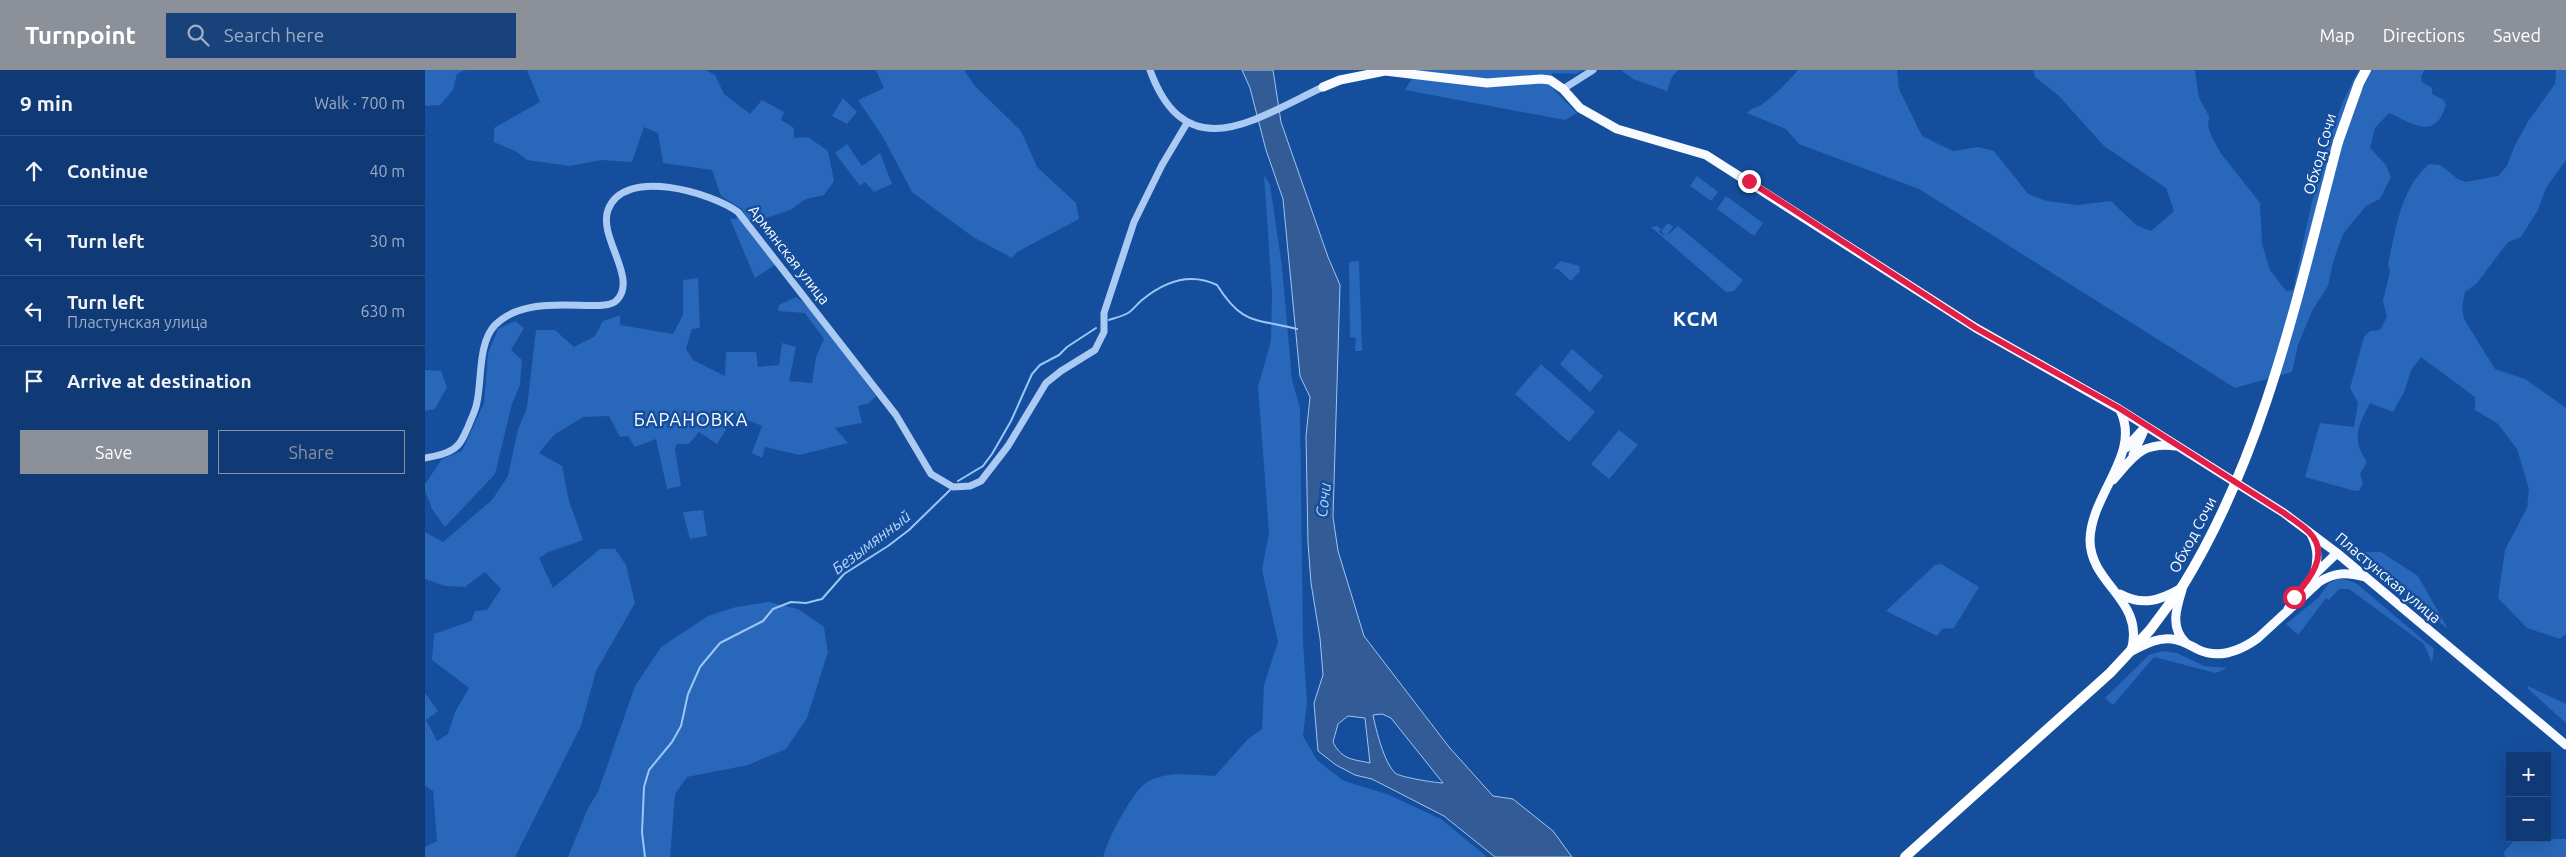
<!DOCTYPE html>
<html lang="en">
<head>
<meta charset="utf-8">
<style>
  :root { --surface:#103a75; --page:#19417a; --text:#f1f3f6; --muted:#9cadc5; --line:#305487; --accent:#8c9099 }
  body { margin:0; font-family:Ubuntu,sans-serif; background:var(--page); color:var(--text) }
  .controls { position:absolute; right:15px; bottom:15px; display:grid; overflow:hidden; border-radius:0px; box-shadow:0 5px 20px #0002 }
  .controls button { width:45px; height:45px; display:grid; place-items:center; padding:0; border:0; border-bottom:1px solid var(--line); background:var(--surface); color:var(--text); font:25px sans-serif }
  .stop { position:absolute; width:15px; height:15px; margin:-11px; border:4px solid #e11d48; border-radius:50%; background:#fff }
  .stop.end { background:#e11d48; border-color:#fff; box-shadow:0 1px 5px #0008 }
  .list { margin:0; padding:0; list-style:none }
  h2 { display:flex; justify-content:space-between; align-items:center; height:65px; margin:0; padding:0 20px; font-size:21px }
  h2 small { font-size:16px; font-weight:400; color:var(--muted) }
  .list li { display:grid; grid-template-columns:32px 1fr auto; gap:15px; align-items:center; box-sizing:border-box; height:70px; padding:0 20px; border-top:1px solid var(--line) }
  .list b { display:block; font-size:19px; white-space:nowrap }
  .list p { margin:0; font-size:16px; white-space:nowrap; color:var(--muted) }
  .list em { font-size:16px; font-style:normal; color:var(--muted) }
  .actions { display:flex; gap:10px; padding:15px 20px }
  .actions a { flex:1; padding:11px 0; border:1px solid var(--accent); border-radius:0px; text-align:center; font-size:18px; color:var(--accent) }
  .actions .main { background:var(--accent); color:#fff }
  .icon { flex:none; width:28px; height:28px; fill:none; stroke:currentColor; stroke-width:2; stroke-linecap:round; stroke-linejoin:round }
  .map { position:relative; flex:none; width:2141px; height:787px; overflow:hidden }
  header { display:flex; align-items:center; gap:30px; box-sizing:border-box; height:70px; padding:0 25px; background:var(--accent); color:#fff }
  header strong { font-size:24px }
  nav { display:flex; gap:28px; margin-inline-start:auto; font-size:18px }
  .search { width:350px; height:45px; background:var(--page); display:flex; align-items:center; gap:12px; box-sizing:border-box; padding:0 18px; border-radius:0px; color:var(--muted); font-size:19px }
  main { display:flex }
  aside { flex:1; background:var(--surface) }
  .map>svg:first-child { display:block }
</style>
</head>
<body>
<header>
<strong>Turnpoint</strong>
<div class="search"><svg class="icon" aria-label="search" viewBox="0 0 24 24"><circle cx="10" cy="10" r="6"/><path d="M15 15l6 6"/></svg>Search here</div>
<nav><a>Map</a><a>Directions</a><a>Saved</a></nav>
</header>
<main>
<aside>
<h2>9 min<small>Walk · 700 m</small></h2>
<ul class="list">
<li><svg class="icon" aria-label="ahead" viewBox="0 0 24 24"><path d="M12 20V5M6 11l6-6 6 6"/></svg><div><b>Continue</b></div><em>40 m</em></li>
<li><svg class="icon" aria-label="left" viewBox="0 0 24 24"><path d="M17 20v-9H6M10 6l-5 5 5 5"/></svg><div><b>Turn left</b></div><em>30 m</em></li>
<li><svg class="icon" aria-label="left" viewBox="0 0 24 24"><path d="M17 20v-9H6M10 6l-5 5 5 5"/></svg><div><b>Turn left</b><p>Пластунская улица</p></div><em>630 m</em></li>
<li><svg class="icon" aria-label="arrive" viewBox="0 0 24 24"><path d="M6 21V4h12l-3 4 3 4H6"/></svg><div><b>Arrive at destination</b></div></li>
</ul>
<div class="actions"><a class="main">Save</a><a>Share</a></div>
</aside>
<div class="map">
<svg width="2141" height="787" viewBox="0 0 2141 787">
  <rect width="100%" height="100%" fill="#154e9c"/>
  <path fill="#2867ba" d="M 0,0 L 40,0 L 32,4 L 28,20 L 15,35 L 0,36 Z
    M 102,0 L 281,0 L 290,5 L 299,24 L 325,44 L 337,30 L 359,42 L 356,50 L 369,58 L 369,68 L 383,67 L 403,81 L 409,111 L 399,125 L 381,129 L 365,140 L 324,154 L 317,139 L 296,126 L 287,100 L 238,93 L 233,63 L 219,57 L 207,92 L 176,90 L 145,96 L 102,90 L 92,82 L 69,72 L 69,58 L 115,32 Z
    M 451,0 L 539,0 L 550,16 L 596,61 L 612,97 L 651,133 L 654,149 L 592,182 L 587,188 L 548,167 L 487,122 L 458,67 L 433,30 L 459,18 Z
    M 992,0 L 1159,0 L 1151,4 L 1127,3 L 1124,15 L 1152,43 L 1140,50 L 980,20 Z
    M 1196,0 L 1253,0 L 1247,7 L 1242,21 L 1208,9 Z
    M 1373,0 L 1472,0 L 1474,19 L 1497,66 L 1528,81 L 1553,77 L 1569,81 L 1603,124 L 1622,131 L 1653,135 L 1686,131 L 1711,155 L 1726,161 L 1749,141 L 1741,118 L 1679,76 L 1634,26 L 1610,7 L 1608,0 L 1770,0 L 1774,28 L 1784,46 L 1783,56 L 1787,67 L 1795,82 L 1835,133 L 1837,174 L 1845,200 L 1861,221 L 1868,220 C 1884,149 1897,64 1934,0 L 1999,0 L 1996,7 L 1997,12 L 2007,18 L 2007,24 L 2019,30 L 2021,35 C 2010,71 1989,54 1964,43 L 1950,58 L 1945,78 L 1961,95 L 1966,107 L 1955,129 L 1941,136 L 1918,164 L 1908,192 L 1903,216 L 1887,241 L 1873,275 L 1867,302 L 1810,318 L 1494,119 L 1374,74 L 1361,59 L 1322,43 C 1326,38 1331,38 1336,35 C 1350,25 1362,13 1373,0 Z
    M 2131,0 L 2141,0 L 2141,90 L 2121,118 L 2113,140 L 2096,167 L 2083,172 L 2052,213 L 2040,222 L 2037,237 L 2039,249 L 2070,299 L 2100,309 L 2141,338 L 2141,564 L 2135,569 L 2102,558 L 2073,528 L 2080,480 L 2102,438 L 2104,419 L 2092,379 L 2073,354 L 2050,340 L 2050,327 L 1996,287 L 1986,300 L 1980,320 L 1968,342 L 1945,333 C 1933,356 1926,369 1942,392 L 1935,404 L 1938,413 L 1935,420 L 1930,421 L 1880,407 L 1895,353 L 1929,357 L 1933,333 L 1925,318 L 1939,267 L 1945,261 L 1955,260 L 1962,247 L 1958,231 L 1965,201 L 1963,195 C 1970,161 1976,118 2004,94 L 2015,95 L 2033,109 L 2041,112 L 2073,106 L 2082,96 L 2090,75 L 2104,50 L 2130,14 Z
    M 418,28 L 432,42 L 422,54 L 407,46 Z
    M 422,74 L 437,96 L 455,83 L 467,114 L 449,122 L 440,112 L 435,116 L 410,83 Z
    M 839,105 L 845,115 L 857,196 L 867,310 L 875,338 L 878,572 L 882,633 L 878,666 L 892,690 L 919,711 L 962,724 L 1016,749 L 1062,787 L 678,787 C 682,770 708,719 724,711 C 744,701 769,705 790,706 L 822,670 L 837,659 L 839,615 L 853,572 L 837,500 L 844,462 L 833,317 L 846,271 L 847,223 Z
    M 1272,106 L 1293,122 L 1286,131 L 1265,116 Z
    M 1301,126 L 1338,153 L 1329,166 L 1292,139 Z
    M 313,148 L 350,195 L 330,208 L 305,149 Z
    M 1243,153 L 1248,157 L 1241,166 L 1253,156 L 1318,210 L 1309,221 L 1301,222 L 1226,157 L 1232,156 L 1236,159 L 1234,162 L 1240,166 L 1236,161 Z
    M 934,191 L 937,280 L 937,281 L 930,281 L 931,268 L 925,267 L 924,192 Z
    M 1136,191 L 1154,196 L 1155,201 L 1146,211 L 1133,199 L 1128,199 Z
    M 273,208 L 275,258 L 267,259 L 261,279 L 268,290 L 300,306 L 301,282 L 331,282 L 333,297 L 354,295 L 357,273 L 371,277 L 364,311 L 387,313 L 391,287 L 399,269 L 380,243 L 353,241 L 354,235 L 371,227 L 384,237 L 451,326 L 444,333 L 433,336 L 437,353 L 410,358 L 423,373 L 374,385 L 340,377 L 337,388 L 327,383 L 337,356 L 310,345 L 292,374 L 274,362 L 264,374 L 252,374 L 250,379 L 256,416 L 242,419 L 231,369 L 210,377 L 203,366 L 195,367 L 184,346 L 158,347 L 129,365 L 114,383 L 137,396 L 144,431 L 158,470 L 124,482 L 114,488 L 128,518 L 175,479 L 190,479 L 201,495 L 210,533 L 171,601 L 156,656 L 90,787 L 0,787 L 0,777 L 12,771 L 8,721 L 0,716 L 0,623 L 13,641 L 1,650 L 12,671 L 23,664 L 30,642 L 44,618 L 7,590 L 9,564 L 46,551 L 50,541 L 62,540 L 76,519 L 60,502 L 40,517 L 20,516 L 0,509 L 0,462 L 18,472 L 67,430 L 83,406 L 93,359 L 102,338 L 111,260 L 130,260 L 149,277 L 170,266 L 178,251 L 195,245 L 195,255 L 248,264 L 258,245 L 258,210 Z
    M 90,251 L 99,258 L 86,280 L 97,290 L 95,315 L 87,334 L 70,404 L 20,457 L 7,439 L 0,421 L 0,414 L 17,389 L 37,381 L 59,333 L 63,283 L 73,259 Z
    M 1147,279 L 1178,306 L 1165,322 L 1135,294 Z
    M 1116,294 L 1170,342 L 1144,372 L 1090,324 Z
    M 0,300 L 16,301 L 22,317 L 10,339 L 0,341 Z
    M 1194,360 L 1213,375 L 1184,409 L 1166,394 Z
    M 278,440 L 282,466 L 265,469 L 258,442 Z
    M 1928,482 L 1956,482 L 1993,506 L 2023,559 Z
    M 1516,494 L 1554,517 L 1529,558 L 1517,559 L 1512,566 L 1461,541 L 1510,495 Z
    M 1915,508 L 1931,513 L 2009,579 L 2007,593 L 1999,574 L 1924,519 L 1914,519 L 1904,530 L 1901,528 L 1873,565 L 1861,554 L 1893,528 L 1904,513 Z
    M 344,532 L 373,539 L 399,557 L 403,582 L 382,648 L 361,679 L 323,695 L 262,707 L 250,724 L 245,787 L 143,787 L 163,738 L 173,722 L 210,616 L 236,577 L 283,546 L 311,537 Z
    M 1737,581 L 1752,583 L 1779,596 L 1802,598 L 1791,603 L 1729,587 L 1688,635 L 1680,628 L 1724,585 Z
    M 2103,616 L 2141,634 L 2141,653 L 2102,618 Z
    M 2123,769 L 2141,769 L 2141,787 L 2081,787 L 2078,783 L 2088,772 Z"/>
  <path fill="#335b95" stroke="#9dc5f6" fill-rule="evenodd" d="M 817,0 L 848,0 L 856,52 L 903,187 L 915,215 L 908,447 L 913,481 L 939,566 L 1024,677 L 1068,726 L 1088,729 L 1128,761 L 1147,787 L 1070,787 L 1019,746 L 947,709 L 930,705 L 911,695 L 893,681 L 889,633 L 898,605 L 895,568 L 886,513 L 883,473 L 881,366 L 885,327 L 875,306 L 858,129 L 841,80 L 825,18 ZM 957,644 L 966,648 L 1018,713 C 1011,713 974,707 970,703 C 959,692 951,660 948,645 ZM 923,646 L 940,648 L 945,693 C 927,689 917,690 908,672 L 913,654 Z"/>
  <g fill="none" stroke-linecap="round" stroke-linejoin="round">
    <path stroke="#9dc5f6" stroke-width="2" d="M 684,250 C 690,248 698,246 703,243 C 708,240 712,234 717,230 C 740,211 765,202 792,215 C 818,256 830,248 872,259
      M 533,411 L 558,396 L 567,384 L 586,351 L 607,304 L 615,295 L 634,285 L 642,277 L 671,258
      M 220,787 L 217,762 L 219,717 L 224,700 L 247,672 L 256,656 L 263,624 L 275,597 L 295,573 L 338,551 L 348,539 L 366,532 L 381,533 L 397,529 L 419,504 L 463,476 L 484,460 L 525,420"/>
    <path stroke="#abcaf3" stroke-width="7" d="M 725,0 C 761,100 832,48 898,17
      M 1138,19 L 1168,0
      M 0,388 C 10,386 24,384 32,376 C 37,372 40,363 43,357 C 46,349 51,340 52,332 C 57,309 53,273 70,255 C 106,219 178,246 192,230 C 213,208 173,167 183,140 C 199,96 287,123 313,142 L 471,345 L 506,404 L 528,417 L 545,416 L 556,411 L 583,376 L 621,313 L 636,301 L 670,280 L 679,262 L 679,243 L 709,152 L 737,95 L 762,53"/>
    <path stroke="#f7faff" stroke-width="9" d="M 898,17 L 915,10 L 960,1 L 1062,13 L 1116,9 L 1125,10 L 1138,19 L 1155,38 L 1192,59 L 1281,85 L 1551,258 L 1694,339 L 1859,443 L 1912,483 L 2141,675
      M 1695,340 C 1717,384 1666,423 1665,470 C 1665,515 1721,530 1706,581
      M 1701,378 L 1721,356
      M 1708,385 L 1720,358
      M 1688,410 C 1709,386 1716,372 1751,376
      M 1886,464 C 1893,477 1894,489 1889,504
      M 1757,520 C 1751,539 1745,558 1761,573
      M 1695,524 C 1717,536 1734,531 1755,519
      M 1863,539 L 1888,506 L 1912,483
      M 1707,581 C 1719,575 1733,567 1747,569 C 1757,570 1764,575 1772,579 C 1794,590 1815,581 1833,568 L 1894,512 C 1910,502 1921,502 1940,507"/>
    <path stroke="#fff" stroke-width="10" d="M 1913,72 L 1934,13 L 1941,0
      M 1480,787 L 1685,603 L 1725,560 L 1757,517"/>
    <path stroke="#fff" stroke-width="10" d="M 1757,517 C 1840,383 1873,223 1913,72"/>
  </g>
  <g fill="none" stroke-linecap="round" stroke-linejoin="round">
    <path stroke="#e11d48" stroke-width="6" d="M 1324,111 L 1551,258 L 1694,338 L 1859,443 C 1867,449 1877,455 1884,462 C 1906,484 1884,510 1869,527"/>
  </g>
  <g text-anchor="middle" stroke-width="5" stroke-linejoin="round" paint-order="stroke">
    <g font-size="15" fill="#fff" stroke="#154e9c">
      <text transform="translate(1895 84) rotate(-74)" y="5">Обход Сочи</text>
      <text transform="translate(364 185) rotate(52)" y="5">Армянская улица</text>
      <text transform="translate(1768 465) rotate(-62)" y="5">Обход Сочи</text>
      <text transform="translate(1963 508) rotate(40)" y="5">Пластунская улица</text>
    </g>
    <g font-size="16" font-style="italic" fill="#b8d5fa" stroke="#154e9c">
      <text transform="translate(898 430) rotate(-83)" y="6">Сочи</text>
      <text transform="translate(446 472) rotate(-37)" y="6">Безымянный</text>
    </g>
    <g font-size="18" letter-spacing="1" fill="#fff" stroke="#154e9c">
      <text x="266" y="356">БАРАНОВКА</text>
    </g>
    <g font-size="20" font-weight="bold" letter-spacing="1" fill="#fff" stroke="#154e9c">
      <text x="1271" y="256">КСМ</text>
    </g>
  </g>
</svg>
<div class="controls">
<button>+</button>
<button>−</button>
</div>
<div class="stop" style="left:1869px;top:527px"></div>
<div class="stop end" style="left:1324px;top:111px"></div>
</div>
</main>
</body>
</html>
